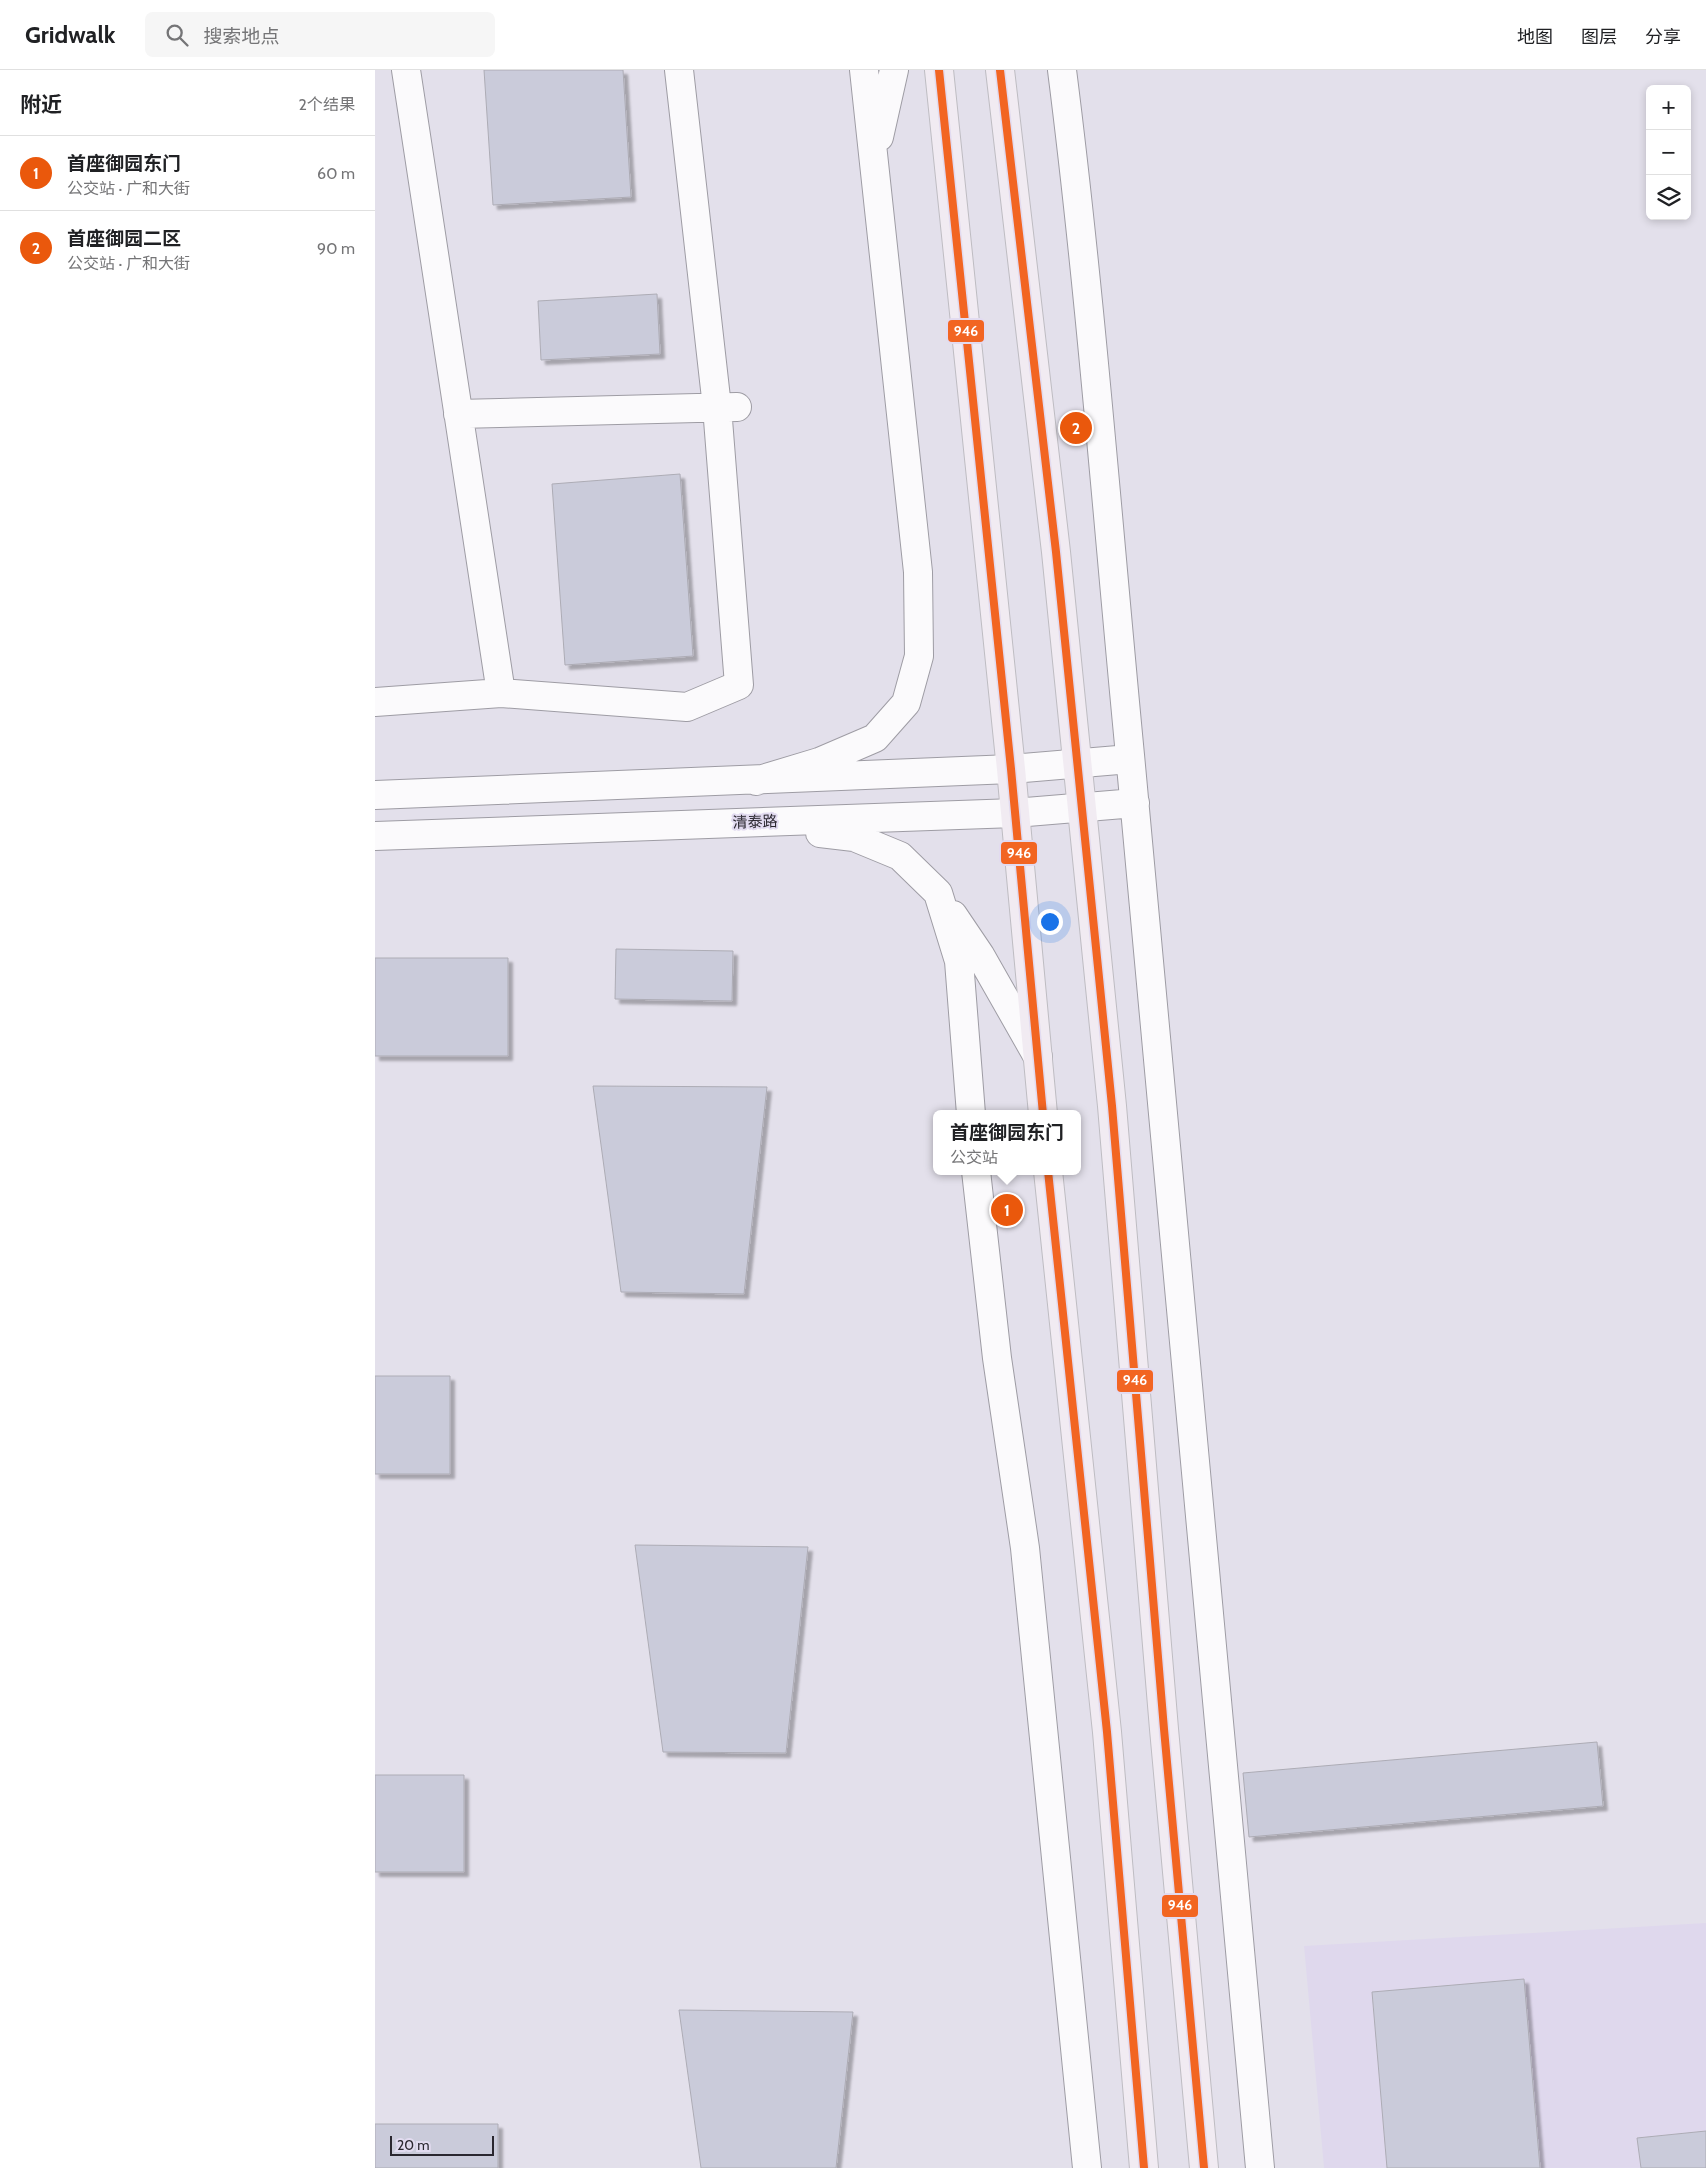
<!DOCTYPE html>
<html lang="zh">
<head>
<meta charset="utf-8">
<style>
  :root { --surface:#fff; --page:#f6f6f6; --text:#202124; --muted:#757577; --line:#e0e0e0; --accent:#ea580c }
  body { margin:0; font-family:Cabin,"Noto Sans SC",sans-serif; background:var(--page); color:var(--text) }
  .controls { position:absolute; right:15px; top:15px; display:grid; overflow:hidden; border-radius:8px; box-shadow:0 2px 8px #0003 }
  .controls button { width:45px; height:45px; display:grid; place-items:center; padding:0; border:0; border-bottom:1px solid var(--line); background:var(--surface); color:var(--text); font:25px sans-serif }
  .scale { position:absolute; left:15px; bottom:12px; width:104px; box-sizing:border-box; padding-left:5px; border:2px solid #2a272f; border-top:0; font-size:14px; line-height:18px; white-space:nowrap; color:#2a272f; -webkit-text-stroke:4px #e2dbf0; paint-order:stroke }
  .you { position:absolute; left:674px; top:851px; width:18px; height:18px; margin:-12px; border:4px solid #fff; border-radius:50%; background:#1a73e8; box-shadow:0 0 0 8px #1a73e833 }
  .badge { display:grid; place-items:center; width:32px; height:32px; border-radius:50%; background:var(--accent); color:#fff; font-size:16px; font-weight:700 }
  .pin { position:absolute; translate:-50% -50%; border:2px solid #fff; box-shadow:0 1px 5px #0006 }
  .popup { position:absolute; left:558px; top:1040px; width:148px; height:65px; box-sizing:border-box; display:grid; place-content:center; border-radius:8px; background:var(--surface); filter:drop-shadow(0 1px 4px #0005); font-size:16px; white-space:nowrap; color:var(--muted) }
  .popup b { font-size:19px; color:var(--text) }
  .popup::after { content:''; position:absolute; left:50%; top:100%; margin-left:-10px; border:10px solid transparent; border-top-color:var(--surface) }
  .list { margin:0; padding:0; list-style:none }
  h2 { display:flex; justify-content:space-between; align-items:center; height:65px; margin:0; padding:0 20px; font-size:21px }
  h2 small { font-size:16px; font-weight:400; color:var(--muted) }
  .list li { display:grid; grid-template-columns:32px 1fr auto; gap:15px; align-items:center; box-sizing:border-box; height:75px; padding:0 20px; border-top:1px solid var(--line) }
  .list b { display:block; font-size:19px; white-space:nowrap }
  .list p { margin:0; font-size:16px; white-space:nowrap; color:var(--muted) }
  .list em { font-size:16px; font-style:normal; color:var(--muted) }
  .icon { flex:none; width:28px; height:28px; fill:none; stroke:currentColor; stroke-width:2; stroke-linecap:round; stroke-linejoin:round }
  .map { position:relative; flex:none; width:1331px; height:2098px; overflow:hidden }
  header { display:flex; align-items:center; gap:30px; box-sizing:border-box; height:70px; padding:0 25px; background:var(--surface); border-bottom:1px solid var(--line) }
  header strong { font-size:24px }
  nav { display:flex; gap:28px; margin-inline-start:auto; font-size:18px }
  .search { width:350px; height:45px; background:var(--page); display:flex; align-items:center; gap:12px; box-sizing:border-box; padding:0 18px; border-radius:8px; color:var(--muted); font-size:19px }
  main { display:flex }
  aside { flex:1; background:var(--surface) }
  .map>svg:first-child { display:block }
</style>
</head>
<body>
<header>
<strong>Gridwalk</strong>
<div class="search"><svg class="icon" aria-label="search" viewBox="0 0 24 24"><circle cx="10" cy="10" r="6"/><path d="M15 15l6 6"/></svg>搜索地点</div>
<nav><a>地图</a><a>图层</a><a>分享</a></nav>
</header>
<main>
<aside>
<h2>附近<small>2个结果</small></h2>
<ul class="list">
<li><span class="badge">1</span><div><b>首座御园东门</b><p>公交站 · 广和大街</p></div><em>60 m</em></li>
<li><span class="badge">2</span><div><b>首座御园二区</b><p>公交站 · 广和大街</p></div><em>90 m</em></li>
</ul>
</aside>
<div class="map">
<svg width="1331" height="2098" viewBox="0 0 1331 2098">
  <defs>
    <filter id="shadow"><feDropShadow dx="4.5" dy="4.5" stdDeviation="1" flood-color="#0004"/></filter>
  </defs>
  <rect width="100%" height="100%" fill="#e3e0eb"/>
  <path fill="#dfd8ed" d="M 1331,1853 L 1331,2098 L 949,2098 L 929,1876 Z"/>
  <path fill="#cacbda" stroke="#adacb5" filter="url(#shadow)" d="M 109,0 L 248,0 L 256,127 L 118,135 Z
    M 282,224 L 285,284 L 166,290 L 163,231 Z
    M 305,404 L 318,586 L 190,595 L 177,414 Z
    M 241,879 L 358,881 L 357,931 L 240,929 Z
    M 0,888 L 133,888 L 133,986 L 0,986 Z
    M 218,1016 L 392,1017 L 369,1224 L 246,1222 Z
    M 0,1306 L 75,1306 L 75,1404 L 0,1404 Z
    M 260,1475 L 433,1477 L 411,1683 L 288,1682 Z
    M 1222,1672 L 1228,1736 L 874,1767 L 868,1703 Z
    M 0,1705 L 89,1705 L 89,1802 L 0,1802 Z
    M 1149,1909 L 1165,2098 L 1012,2098 L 997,1922 Z
    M 304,1940 L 478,1942 L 461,2098 L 326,2098 Z
    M 0,2054 L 123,2054 L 123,2098 L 0,2098 Z
    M 1331,2061 L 1331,2098 L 1266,2098 L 1262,2068 Z"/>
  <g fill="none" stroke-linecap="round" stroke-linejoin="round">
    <defs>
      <path id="minor" d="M 687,0 C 716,228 733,457 755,685 C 801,1156 839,1627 885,2098
        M 504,67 L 519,0
        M 83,344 L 362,337
        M 126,623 L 312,637 L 364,615 L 342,337 L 304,0
        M 0,632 L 126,623 L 31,0
        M 381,711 L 444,692 L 500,668 L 531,633 L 544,586 L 543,502 L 489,0
        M 0,725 L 636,699 L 755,689
        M 445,763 L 479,767 L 525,786 L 563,823 L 584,891 L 596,1044
        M 0,766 L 640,743 L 760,733
        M 578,845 L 605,885 L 663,987
        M 601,1101 L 622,1288 L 650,1478 L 712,2098"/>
      <path id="major" d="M 564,0 L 636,699 L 668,1044
        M 625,0 L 681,482 L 737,1036 L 789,1659 L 829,2098
        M 673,1101 L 732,1662 L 769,2098"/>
    </defs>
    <use href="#minor" stroke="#9e9ca4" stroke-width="30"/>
    <use href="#major" stroke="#bebcc2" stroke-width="30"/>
    <use href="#minor" stroke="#fbfafc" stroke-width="28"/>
    <use href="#major" stroke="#f1ebf2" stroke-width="28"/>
    <defs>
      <path id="bus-1" d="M 564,0 L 636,699 L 668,1044
        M 625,0 L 681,482 L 737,1036 L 789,1659 L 829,2098
        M 673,1101 L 732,1662 L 769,2098"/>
    </defs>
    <use href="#bus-1" stroke="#e2dbf0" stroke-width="11"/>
    <use href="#bus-1" stroke="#f26522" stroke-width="8"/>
  </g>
  <g text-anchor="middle" stroke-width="4" stroke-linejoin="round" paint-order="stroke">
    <g font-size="15" fill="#2a272f" stroke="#e2dbf0">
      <text transform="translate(380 752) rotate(-2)" y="5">清泰路</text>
    </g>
  </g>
  <g stroke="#e2dbf0" stroke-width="2">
    <rect x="572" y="249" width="38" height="24" rx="5" fill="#f26522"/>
    <rect x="625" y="771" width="38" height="24" rx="5" fill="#f26522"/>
    <rect x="741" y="1299" width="38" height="24" rx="5" fill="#f26522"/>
    <rect x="786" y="1824" width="38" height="24" rx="5" fill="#f26522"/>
  </g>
  <g font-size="14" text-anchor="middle" font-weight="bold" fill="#fff">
    <text x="591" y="266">946</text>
    <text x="644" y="788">946</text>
    <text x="760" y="1315">946</text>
    <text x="805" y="1840">946</text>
  </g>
</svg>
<div class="controls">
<button>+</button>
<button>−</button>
<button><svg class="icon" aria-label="layers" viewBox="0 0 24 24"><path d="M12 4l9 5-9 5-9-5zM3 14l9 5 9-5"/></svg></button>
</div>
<div class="scale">20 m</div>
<div class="you"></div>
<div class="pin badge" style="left:632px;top:1140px">1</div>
<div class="popup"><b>首座御园东门</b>公交站</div>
<div class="pin badge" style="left:701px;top:358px">2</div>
</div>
</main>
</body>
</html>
